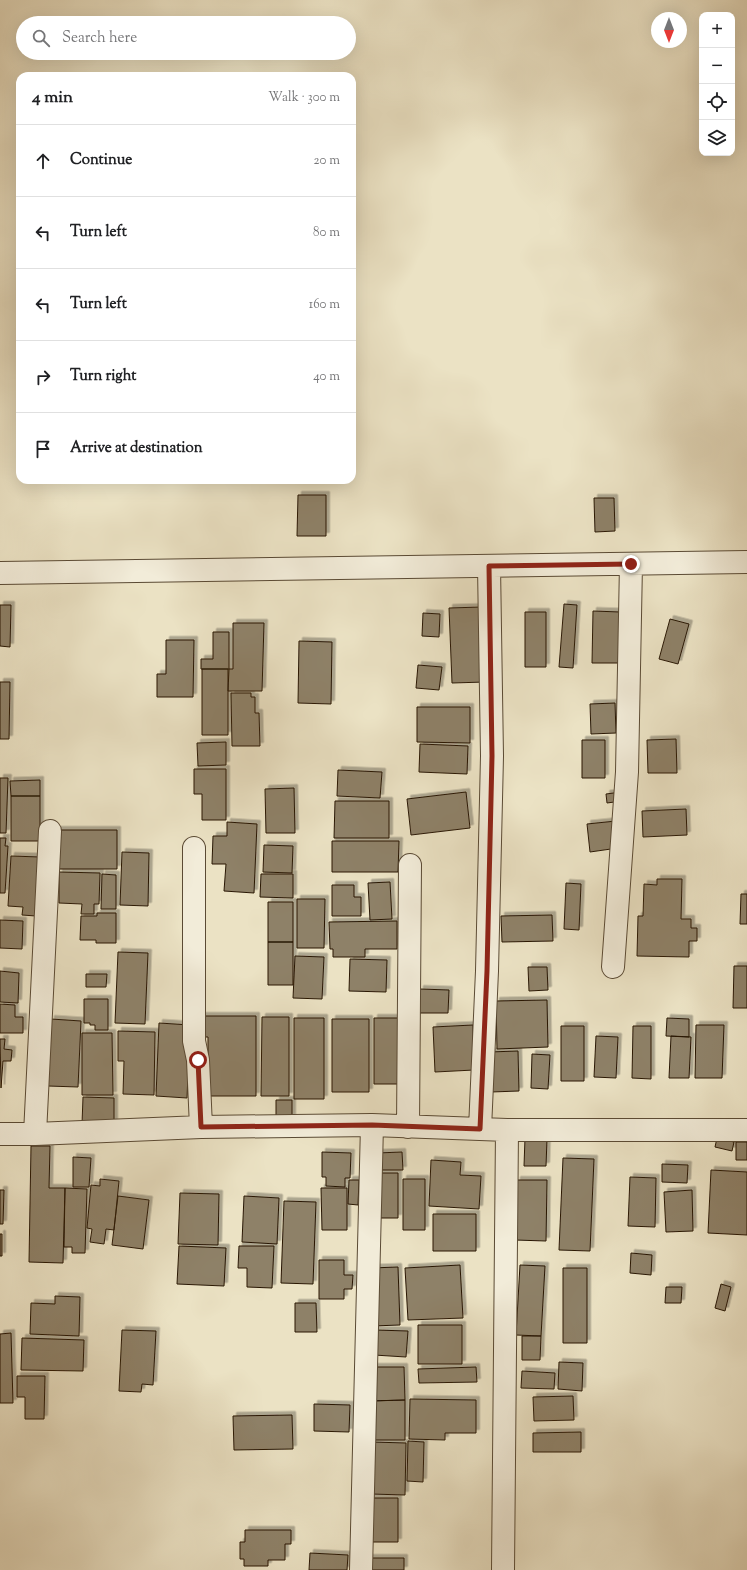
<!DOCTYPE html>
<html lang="en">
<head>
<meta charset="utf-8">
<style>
  :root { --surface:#fff; --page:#f6f6f6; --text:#202124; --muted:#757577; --line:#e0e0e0 }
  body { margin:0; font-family:"Sorts Mill Goudy",serif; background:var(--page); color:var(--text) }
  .controls { position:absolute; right:12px; top:12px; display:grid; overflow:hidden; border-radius:8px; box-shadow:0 4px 16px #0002 }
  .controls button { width:36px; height:36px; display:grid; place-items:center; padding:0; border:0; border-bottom:1px solid var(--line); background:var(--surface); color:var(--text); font:20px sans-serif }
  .compass { position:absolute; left:651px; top:12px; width:36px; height:36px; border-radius:50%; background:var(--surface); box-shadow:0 4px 16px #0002; rotate:180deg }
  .stop { position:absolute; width:12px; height:12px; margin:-9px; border:3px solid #8f2418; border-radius:50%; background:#fff }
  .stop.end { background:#8f2418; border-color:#fff; box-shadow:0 1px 4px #0008 }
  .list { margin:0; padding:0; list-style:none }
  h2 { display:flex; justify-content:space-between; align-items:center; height:52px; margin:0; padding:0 16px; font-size:17px }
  h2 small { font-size:13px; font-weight:400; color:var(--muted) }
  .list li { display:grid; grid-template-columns:26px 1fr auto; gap:12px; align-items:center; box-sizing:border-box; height:72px; padding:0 16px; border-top:1px solid var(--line) }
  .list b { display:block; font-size:15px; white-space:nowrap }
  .list em { font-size:13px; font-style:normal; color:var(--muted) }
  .icon { flex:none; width:22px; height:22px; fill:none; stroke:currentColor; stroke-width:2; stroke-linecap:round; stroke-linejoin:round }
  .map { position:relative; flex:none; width:747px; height:1570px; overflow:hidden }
  .search { position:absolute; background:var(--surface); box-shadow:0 4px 16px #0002; left:16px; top:16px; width:340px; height:44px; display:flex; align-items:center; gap:10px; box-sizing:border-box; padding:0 14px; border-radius:22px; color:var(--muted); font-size:15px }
  .panel { position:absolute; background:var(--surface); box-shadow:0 4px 16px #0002; left:16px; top:72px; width:340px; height:412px; border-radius:12px }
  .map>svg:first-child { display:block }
</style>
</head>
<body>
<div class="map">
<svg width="747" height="1570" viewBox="0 0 747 1570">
  <defs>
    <filter id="shadow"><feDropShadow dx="3.5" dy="-3.5" stdDeviation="0" flood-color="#0004"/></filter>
  </defs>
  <rect width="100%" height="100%" fill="#ebe2c4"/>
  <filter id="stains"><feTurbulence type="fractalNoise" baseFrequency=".005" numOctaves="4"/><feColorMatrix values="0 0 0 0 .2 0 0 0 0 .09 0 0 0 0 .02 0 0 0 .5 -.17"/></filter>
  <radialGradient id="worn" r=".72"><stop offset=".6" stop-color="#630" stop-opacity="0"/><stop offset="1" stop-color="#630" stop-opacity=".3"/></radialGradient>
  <path fill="#8e8168" stroke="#291704" filter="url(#shadow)" d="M 298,495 L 326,495 L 326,536 L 297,536 Z
    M 594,498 L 614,498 L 615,531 L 595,532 Z
    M 564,604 L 577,605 L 573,668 L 559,667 Z
    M 0,605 L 11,605 L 10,647 L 0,646 Z
    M 482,607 L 485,682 L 452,683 L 449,608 Z
    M 593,611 L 620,612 L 619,663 L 592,663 Z
    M 525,612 L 546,612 L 546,667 L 525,667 Z
    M 423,613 L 440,614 L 439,637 L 422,636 Z
    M 670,619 L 689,624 L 678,664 L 659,659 Z
    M 233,623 L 264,623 L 262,691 L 228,691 L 229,669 L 233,669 Z
    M 213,632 L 229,632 L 229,669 L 201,669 L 201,659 L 213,659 Z
    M 166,640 L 194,640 L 193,697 L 157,697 L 157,674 L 166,674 Z
    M 299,641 L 332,642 L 331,704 L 298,703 Z
    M 418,665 L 442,667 L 439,690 L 416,688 Z
    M 202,669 L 228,669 L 228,735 L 202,735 Z
    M 0,682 L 10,682 L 9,739 L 0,739 Z
    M 231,693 L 251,693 L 251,697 L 255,697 L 255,713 L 259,713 L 260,746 L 232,746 Z
    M 615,703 L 616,733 L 591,734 L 590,704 Z
    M 417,707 L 470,707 L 470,743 L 417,742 Z
    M 676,739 L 677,773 L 648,773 L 647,740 Z
    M 582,740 L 605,740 L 605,778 L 582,778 Z
    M 226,742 L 226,765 L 198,766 L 197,743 Z
    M 420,744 L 468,746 L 467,774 L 419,772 Z
    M 194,769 L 226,769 L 226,820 L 202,820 L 202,794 L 194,794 Z
    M 338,770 L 382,772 L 380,798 L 337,796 Z
    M 0,778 L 8,778 L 6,833 L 0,833 Z
    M 40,780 L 40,796 L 11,796 L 10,781 Z
    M 294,788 L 295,833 L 266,833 L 265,789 Z
    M 466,792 L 470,828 L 411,835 L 407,799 Z
    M 621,792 L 622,801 L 607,803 L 606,794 Z
    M 11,796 L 40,796 L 40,841 L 11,841 Z
    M 335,801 L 389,801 L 389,838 L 334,838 Z
    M 686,809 L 687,835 L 643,837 L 642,811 Z
    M 616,821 L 618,848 L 590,852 L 587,824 Z
    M 227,822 L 257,824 L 254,893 L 224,891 L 226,864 L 212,864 L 213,836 L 227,836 Z
    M 57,830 L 117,830 L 117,869 L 57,869 Z
    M 0,838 L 6,838 L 5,846 L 8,846 L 5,893 L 0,893 Z
    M 332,841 L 399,841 L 398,872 L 332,872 Z
    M 264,845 L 293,846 L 292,873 L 263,872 Z
    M 122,852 L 149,853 L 148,906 L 120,905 Z
    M 11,856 L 40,857 L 36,916 L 22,915 L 23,907 L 8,906 Z
    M 59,872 L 100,873 L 99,904 L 94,904 L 94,914 L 81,914 L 82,904 L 59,903 Z
    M 102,874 L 116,875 L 116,909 L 101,909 Z
    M 261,874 L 293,874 L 293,898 L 260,897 Z
    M 657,879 L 682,879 L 681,919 L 691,919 L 691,928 L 697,928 L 697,941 L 689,941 L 689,957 L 637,956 L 638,916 L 643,916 L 644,884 L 657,885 Z
    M 390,882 L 392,919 L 370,920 L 368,883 Z
    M 566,883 L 581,884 L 579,930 L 564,929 Z
    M 332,885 L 354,885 L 354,897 L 361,897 L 361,916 L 332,916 Z
    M 741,894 L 747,894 L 747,924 L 740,924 Z
    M 297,899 L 325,899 L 324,948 L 297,948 Z
    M 268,902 L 293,902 L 293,942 L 268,942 Z
    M 97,913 L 116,913 L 116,943 L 96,943 L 96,940 L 80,940 L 81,916 L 97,916 Z
    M 552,915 L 553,941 L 502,942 L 501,916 Z
    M 0,920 L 23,921 L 22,949 L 0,948 Z
    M 397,921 L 397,949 L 365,949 L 365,957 L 333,957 L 333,949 L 330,949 L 329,922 Z
    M 268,942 L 293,942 L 293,985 L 268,985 Z
    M 118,952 L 148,953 L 145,1024 L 115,1023 Z
    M 295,956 L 324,957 L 322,999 L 293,998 Z
    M 350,959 L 387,960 L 386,992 L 349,991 Z
    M 734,966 L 747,966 L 747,1008 L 733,1008 Z
    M 528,967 L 547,967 L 548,990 L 529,991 Z
    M 0,971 L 19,973 L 18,1003 L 0,1002 Z
    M 86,974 L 107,974 L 106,987 L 86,987 Z
    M 420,989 L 449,990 L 448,1013 L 419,1013 Z
    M 84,999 L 108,999 L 108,1030 L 95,1030 L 95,1025 L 90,1025 L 90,1023 L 84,1023 Z
    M 547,1000 L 548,1047 L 497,1049 L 496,1001 Z
    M 0,1004 L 15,1005 L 15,1017 L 23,1017 L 23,1033 L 0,1033 Z
    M 198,1016 L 256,1016 L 256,1096 L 208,1096 L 208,1037 L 198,1037 Z
    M 262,1017 L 289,1017 L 289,1096 L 261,1096 Z
    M 294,1018 L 324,1018 L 324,1099 L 294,1099 Z
    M 374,1018 L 404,1018 L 403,1084 L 374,1084 Z
    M 667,1018 L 689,1019 L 689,1037 L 666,1036 Z
    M 51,1019 L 81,1021 L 78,1087 L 48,1086 Z
    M 332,1019 L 369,1019 L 369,1092 L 332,1092 Z
    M 159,1023 L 190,1025 L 187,1098 L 156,1096 Z
    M 473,1025 L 474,1070 L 435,1072 L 433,1027 Z
    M 696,1025 L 724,1025 L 722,1078 L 695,1078 Z
    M 561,1026 L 584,1026 L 584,1081 L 561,1081 Z
    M 633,1026 L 651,1026 L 651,1079 L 632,1078 Z
    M 118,1031 L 155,1032 L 154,1095 L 123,1094 L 124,1061 L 118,1061 Z
    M 82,1033 L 112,1033 L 113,1095 L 82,1095 Z
    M 596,1036 L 618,1037 L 616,1078 L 594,1077 Z
    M 671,1036 L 691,1037 L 689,1078 L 669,1078 Z
    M 0,1039 L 5,1039 L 4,1049 L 12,1050 L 11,1061 L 3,1061 L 1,1088 Z
    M 518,1051 L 519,1091 L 491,1092 L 489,1052 Z
    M 532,1054 L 550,1055 L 548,1089 L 531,1088 Z
    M 83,1097 L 114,1098 L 114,1125 L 82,1124 Z
    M 276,1100 L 292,1100 L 292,1121 L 276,1121 Z
    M 525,1138 L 547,1139 L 546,1166 L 524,1166 Z
    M 717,1138 L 734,1142 L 732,1151 L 715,1147 Z
    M 736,1142 L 747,1142 L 747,1160 L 736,1160 Z
    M 31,1146 L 50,1146 L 49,1188 L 65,1188 L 63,1263 L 29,1262 Z
    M 322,1152 L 351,1153 L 350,1178 L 345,1178 L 345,1187 L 326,1186 L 326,1177 L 322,1177 Z
    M 402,1152 L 403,1170 L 378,1170 L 377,1153 Z
    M 73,1157 L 91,1158 L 89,1187 L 73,1187 Z
    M 563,1158 L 594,1159 L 590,1251 L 559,1250 Z
    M 431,1160 L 461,1162 L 460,1175 L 481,1176 L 479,1209 L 429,1206 Z
    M 662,1164 L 688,1165 L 687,1183 L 662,1182 Z
    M 711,1170 L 747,1172 L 747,1235 L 708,1233 Z
    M 372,1173 L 398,1173 L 398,1218 L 372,1218 Z
    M 630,1177 L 656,1178 L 655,1227 L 628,1226 Z
    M 100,1179 L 119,1181 L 114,1230 L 106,1229 L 104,1244 L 90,1242 L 92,1229 L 87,1228 L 91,1185 L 100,1186 Z
    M 403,1179 L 425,1179 L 425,1230 L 403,1230 Z
    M 349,1180 L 359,1180 L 358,1205 L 348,1204 Z
    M 517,1180 L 547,1180 L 546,1241 L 515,1240 Z
    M 65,1188 L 87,1189 L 85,1253 L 72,1253 L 72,1247 L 64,1247 Z
    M 321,1188 L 347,1188 L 347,1230 L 322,1230 Z
    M 0,1190 L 4,1190 L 3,1224 L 0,1224 Z
    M 692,1190 L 693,1231 L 666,1232 L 664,1192 Z
    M 180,1193 L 219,1194 L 218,1245 L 178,1244 Z
    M 118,1196 L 149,1200 L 143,1249 L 112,1245 Z
    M 244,1196 L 279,1198 L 277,1244 L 242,1242 Z
    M 284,1201 L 316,1202 L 313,1284 L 281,1283 Z
    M 433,1214 L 476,1214 L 476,1251 L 433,1251 Z
    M 0,1234 L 2,1234 L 2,1256 L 0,1256 Z
    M 179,1246 L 226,1248 L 224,1286 L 177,1284 Z
    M 239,1246 L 274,1246 L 272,1288 L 247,1287 L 247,1268 L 238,1268 Z
    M 631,1253 L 652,1255 L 651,1275 L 630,1273 Z
    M 319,1260 L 344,1260 L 344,1275 L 353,1275 L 352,1289 L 344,1289 L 344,1299 L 319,1299 Z
    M 460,1265 L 463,1318 L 408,1320 L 405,1268 Z
    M 520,1265 L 545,1266 L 541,1336 L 516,1335 Z
    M 398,1267 L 400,1325 L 372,1326 L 371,1268 Z
    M 563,1268 L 587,1268 L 587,1343 L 563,1343 Z
    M 721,1284 L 731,1287 L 725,1311 L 715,1308 Z
    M 666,1287 L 682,1287 L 681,1303 L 665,1303 Z
    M 55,1296 L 80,1297 L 79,1336 L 30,1334 L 31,1303 L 55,1304 Z
    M 295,1303 L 316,1303 L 317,1332 L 295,1332 Z
    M 418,1325 L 462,1325 L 462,1364 L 418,1364 Z
    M 122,1330 L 156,1331 L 153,1385 L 142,1384 L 141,1392 L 119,1391 Z
    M 375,1330 L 408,1331 L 406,1357 L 374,1355 Z
    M 11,1333 L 13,1403 L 0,1403 L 0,1334 Z
    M 522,1336 L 541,1336 L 540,1360 L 522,1360 Z
    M 22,1338 L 84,1340 L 83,1371 L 21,1370 Z
    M 559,1362 L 583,1363 L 582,1391 L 558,1389 Z
    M 369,1367 L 404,1367 L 405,1400 L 369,1401 Z
    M 476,1367 L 477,1382 L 419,1383 L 418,1369 Z
    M 522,1371 L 555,1373 L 554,1389 L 521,1388 Z
    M 17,1376 L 45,1376 L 44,1419 L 25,1419 L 25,1397 L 17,1397 Z
    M 573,1396 L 574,1420 L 534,1421 L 533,1397 Z
    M 410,1399 L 476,1400 L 476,1433 L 445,1433 L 445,1440 L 409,1439 Z
    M 405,1400 L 405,1440 L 370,1440 L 369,1401 Z
    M 314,1404 L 350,1405 L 349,1432 L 314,1431 Z
    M 292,1415 L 293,1449 L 234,1450 L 233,1416 Z
    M 581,1432 L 581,1452 L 533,1452 L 533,1433 Z
    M 408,1441 L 424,1442 L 423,1482 L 407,1481 Z
    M 372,1442 L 406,1443 L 405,1495 L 371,1494 Z
    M 370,1498 L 398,1498 L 398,1542 L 369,1542 Z
    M 245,1530 L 291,1530 L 291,1544 L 285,1544 L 285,1560 L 268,1560 L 268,1566 L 244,1566 L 244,1559 L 240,1559 L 240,1542 L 245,1542 Z
    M 310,1553 L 348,1555 L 347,1570 L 309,1570 Z
    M 367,1558 L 404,1558 L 404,1570 L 367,1570 Z"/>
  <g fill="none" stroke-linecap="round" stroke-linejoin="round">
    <defs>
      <path id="minor" d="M 0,573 L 747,562
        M 194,848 L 194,1041 L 198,1060 L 201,1127
        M 613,967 L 627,772 L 631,564
        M 408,1127 L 410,865
        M 480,1129 L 487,971 L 492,756 L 489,566
        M 0,1134 L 35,1134 L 201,1127 L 372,1125 L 507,1130 L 747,1130
        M 35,1134 L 50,831
        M 361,1570 L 372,1125
        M 503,1570 L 507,1130"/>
    </defs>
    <use href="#minor" stroke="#5a4a34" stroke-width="24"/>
    <use href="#minor" stroke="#f2ecd9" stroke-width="22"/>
  </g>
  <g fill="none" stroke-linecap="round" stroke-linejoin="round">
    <path stroke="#8f2418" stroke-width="5" d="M 198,1060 L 201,1127 L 372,1125 L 480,1129 L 487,971 L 492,756 L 489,566 L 631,564"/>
  </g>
  <rect width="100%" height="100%" filter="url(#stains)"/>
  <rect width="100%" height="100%" fill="url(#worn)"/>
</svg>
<div class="controls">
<button>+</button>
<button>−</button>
<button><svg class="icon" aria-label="locate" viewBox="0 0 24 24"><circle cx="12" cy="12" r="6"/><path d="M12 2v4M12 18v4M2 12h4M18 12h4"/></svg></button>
<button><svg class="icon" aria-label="layers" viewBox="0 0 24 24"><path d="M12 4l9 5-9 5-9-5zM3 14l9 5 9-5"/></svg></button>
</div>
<svg class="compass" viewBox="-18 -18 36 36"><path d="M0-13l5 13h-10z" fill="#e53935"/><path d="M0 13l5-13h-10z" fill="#757577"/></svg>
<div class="stop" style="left:198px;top:1060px"></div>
<div class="stop end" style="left:631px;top:564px"></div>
<div class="search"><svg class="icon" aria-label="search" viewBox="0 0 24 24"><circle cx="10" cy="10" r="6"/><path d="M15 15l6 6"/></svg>Search here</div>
<section class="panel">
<h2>4 min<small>Walk · 300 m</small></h2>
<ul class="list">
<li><svg class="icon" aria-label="ahead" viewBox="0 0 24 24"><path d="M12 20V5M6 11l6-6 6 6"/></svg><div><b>Continue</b></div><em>20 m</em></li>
<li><svg class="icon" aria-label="left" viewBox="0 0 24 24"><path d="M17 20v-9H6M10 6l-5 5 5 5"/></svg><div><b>Turn left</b></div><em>80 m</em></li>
<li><svg class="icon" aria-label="left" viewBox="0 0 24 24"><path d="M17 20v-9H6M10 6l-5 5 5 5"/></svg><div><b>Turn left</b></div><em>160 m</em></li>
<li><svg class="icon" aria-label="right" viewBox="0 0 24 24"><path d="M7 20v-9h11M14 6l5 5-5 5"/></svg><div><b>Turn right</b></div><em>40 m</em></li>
<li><svg class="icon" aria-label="arrive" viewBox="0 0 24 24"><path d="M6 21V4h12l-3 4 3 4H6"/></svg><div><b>Arrive at destination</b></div></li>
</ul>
</section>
</div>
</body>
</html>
